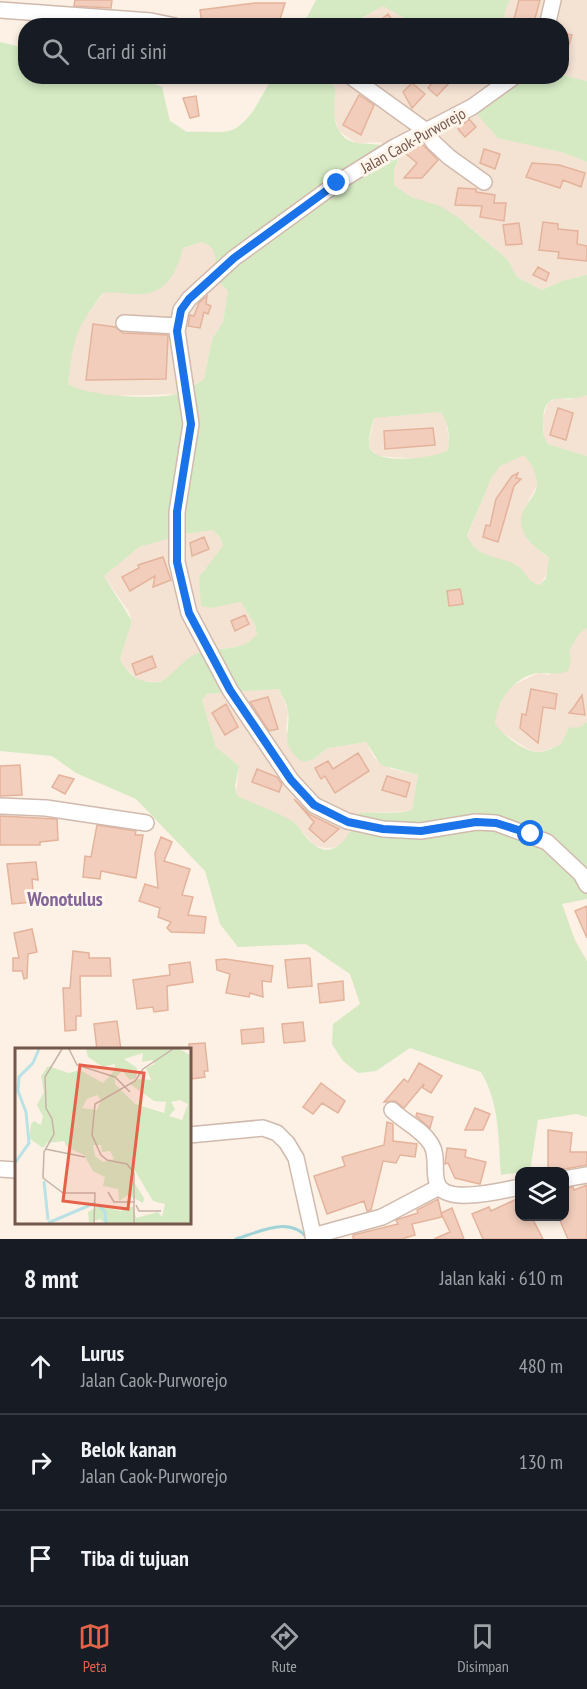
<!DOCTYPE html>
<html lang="id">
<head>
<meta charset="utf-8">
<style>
  :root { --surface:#171b24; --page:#242831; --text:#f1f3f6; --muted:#9ea1a6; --line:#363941; --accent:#e6614a }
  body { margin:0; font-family:"PT Sans Narrow",sans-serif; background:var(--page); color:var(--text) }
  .controls { position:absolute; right:18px; bottom:18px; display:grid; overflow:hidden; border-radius:12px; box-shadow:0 3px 9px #0003 }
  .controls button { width:54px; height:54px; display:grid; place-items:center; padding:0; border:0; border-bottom:2px solid var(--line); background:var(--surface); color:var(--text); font:30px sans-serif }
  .stop { position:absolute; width:18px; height:18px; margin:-14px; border:4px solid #1a73e8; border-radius:50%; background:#fff }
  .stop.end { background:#1a73e8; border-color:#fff; box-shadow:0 2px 6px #0008 }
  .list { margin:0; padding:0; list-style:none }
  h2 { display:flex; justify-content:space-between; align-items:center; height:78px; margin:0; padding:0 24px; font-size:26px }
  h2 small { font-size:20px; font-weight:400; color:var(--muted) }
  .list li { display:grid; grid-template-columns:39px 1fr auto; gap:18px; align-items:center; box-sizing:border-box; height:96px; padding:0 24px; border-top:2px solid var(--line) }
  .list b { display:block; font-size:22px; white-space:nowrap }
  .list p { margin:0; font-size:20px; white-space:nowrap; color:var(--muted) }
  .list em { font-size:20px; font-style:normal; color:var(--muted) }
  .icon { flex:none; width:33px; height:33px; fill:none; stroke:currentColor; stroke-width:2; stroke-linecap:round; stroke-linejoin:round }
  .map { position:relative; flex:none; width:587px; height:1239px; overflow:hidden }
  .search { position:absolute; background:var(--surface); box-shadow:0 3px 9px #0003; left:18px; right:18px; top:18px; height:66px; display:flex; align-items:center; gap:15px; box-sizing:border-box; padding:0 21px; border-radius:24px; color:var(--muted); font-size:22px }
  .sheet { height:366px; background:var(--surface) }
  nav { display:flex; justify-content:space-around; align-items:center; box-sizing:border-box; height:84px; border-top:2px solid var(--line); background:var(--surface); font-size:16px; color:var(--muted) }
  nav a { display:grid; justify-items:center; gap:3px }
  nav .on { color:var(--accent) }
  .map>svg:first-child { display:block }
</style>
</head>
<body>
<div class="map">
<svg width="587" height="1239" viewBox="0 0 587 1239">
  <rect width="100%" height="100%" fill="#fcf1e4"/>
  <path fill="#f4e2d3" d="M 510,0 L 587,0 L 587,81 L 562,75 L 562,26 L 507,25 L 504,22 L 504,12 Z
    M 383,6 L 393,10 L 417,25 L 350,26 Z
    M 458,76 L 463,79 L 472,76 L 521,77 L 561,152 L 587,162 L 587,275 L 562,281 L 542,290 L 517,277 L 507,259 L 469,226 L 431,204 L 411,197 L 394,185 L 394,170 L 399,159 L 380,142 L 356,143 L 339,131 L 332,109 L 336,90 L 329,76 Z
    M 202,242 L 211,245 L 216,253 L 216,277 L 228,291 L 223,322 L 212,339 L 204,379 L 178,394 L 108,396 L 75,390 L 68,384 L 73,338 L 82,321 L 104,293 L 113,291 L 133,294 L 179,262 L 183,248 Z
    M 587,395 L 587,456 L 548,444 L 544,440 L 543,418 L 548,403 L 559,397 L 568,400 Z
    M 440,412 L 446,419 L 449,441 L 448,450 L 439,455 L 419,459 L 379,456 L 371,450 L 369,444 L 374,418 Z
    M 524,454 L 537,471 L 538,483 L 523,511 L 527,539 L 549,559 L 550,568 L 540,585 L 530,583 L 518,567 L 488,557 L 472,545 L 467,537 L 492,477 L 500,466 Z
    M 213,530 L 220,537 L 223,546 L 212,564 L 204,569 L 211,608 L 241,602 L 255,625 L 257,635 L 251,642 L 242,646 L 203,651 L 160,682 L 140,681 L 124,667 L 120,659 L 132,621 L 129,612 L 104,576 L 138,547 L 185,534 Z
    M 587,628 L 587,722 L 580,728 L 569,728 L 560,745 L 540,752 L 530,750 L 501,732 L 495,725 L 495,714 L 509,687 L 539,673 L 549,675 L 571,661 L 569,651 L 579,634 Z
    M 279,689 L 288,711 L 286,730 L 303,762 L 312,760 L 328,748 L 366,742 L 374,758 L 391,769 L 418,775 L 412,811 L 360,813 L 345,842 L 336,847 L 326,848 L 315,846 L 295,823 L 236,796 L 239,766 L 216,747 L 202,700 L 207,694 Z"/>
  <path fill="#d5eac3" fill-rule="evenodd" d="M 316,0 L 510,0 C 506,8 501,17 507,25 L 417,25 L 383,6 L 350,25 L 303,25 Z
    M 0,42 L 25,48 L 26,76 C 70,77 121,69 162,87 L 170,121 L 187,132 C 198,131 222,133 229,131 C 251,124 261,95 273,77 L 329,77 L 336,90 C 332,109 332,140 358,143 C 376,145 387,142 399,158 L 394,170 L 394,185 L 411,197 L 440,206 L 459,218 L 507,259 L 517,277 L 542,290 L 562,281 L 587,275 L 587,395 C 567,405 544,386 543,421 C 543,429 543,438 548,444 L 587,456 L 587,628 L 579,634 L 569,651 L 571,661 L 568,671 C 557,675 551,673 540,673 C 515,674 496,702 495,724 C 503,735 526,754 541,752 C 547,751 554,747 560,745 L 569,728 L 580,727 L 587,722 L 587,899 L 562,904 L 575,940 L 587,961 L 587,1117 L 576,1114 L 538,1120 L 530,1171 L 501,1175 C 498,1138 500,1104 481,1072 L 410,1048 L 376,1071 L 358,1073 L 343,1061 L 332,1044 L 333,1024 L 360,1004 L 350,974 L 306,944 L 238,947 L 220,924 L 205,871 L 136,799 L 76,773 L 52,756 L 0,751 ZM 202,242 C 219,248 216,261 215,277 L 228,291 L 223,322 L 212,339 L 204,379 C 196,384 187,390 179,393 C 160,401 84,396 68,384 C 74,337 74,331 103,293 C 114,291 122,294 132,294 C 164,297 176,276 183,248 ZM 440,412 C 449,422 450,436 448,450 C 435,458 381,465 371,450 C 366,443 372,426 374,418 ZM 524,455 C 559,498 511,499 523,531 C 527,543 541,551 549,558 L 546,578 L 540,585 C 527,582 528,574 519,567 C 501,554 480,562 467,536 L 492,477 L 500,466 ZM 213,530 L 220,537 L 223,546 L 199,577 L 201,606 L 211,608 L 241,602 L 255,625 L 257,634 C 242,655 215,644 194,655 C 182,661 173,675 160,682 C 141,684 128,676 120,659 L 132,621 L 104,576 L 139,547 L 185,534 ZM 279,689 C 282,696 287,704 288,711 C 291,735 278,744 303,762 L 312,760 L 328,748 L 366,742 L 381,765 L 418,775 L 412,810 C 395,815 377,811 360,813 C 352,829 338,862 314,845 C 306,839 302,830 296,824 C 286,815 250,802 237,796 L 235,786 L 239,766 L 216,747 L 202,700 L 207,694 Z
    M 562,75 L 587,81 L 587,162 L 561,152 L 498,138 L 474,111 L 521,77 Z"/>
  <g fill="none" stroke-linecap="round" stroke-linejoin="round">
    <path stroke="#9fd3d7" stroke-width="3" d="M 236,1239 C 259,1232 290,1215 308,1239"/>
  </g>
  <path fill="#f2cdbc" stroke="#e4b39c" stroke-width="1.5" d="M 75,0 L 112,0 L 111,8 L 74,6 Z
    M 519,0 L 540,0 L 533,26 L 514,19 Z
    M 255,3 L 285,3 L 280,19 L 237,19 L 236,26 L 217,26 L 218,21 L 202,24 L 200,10 Z
    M 388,14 L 396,26 L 373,26 Z
    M 561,33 L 572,35 L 563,64 L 561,64 Z
    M 438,76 L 443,76 L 450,82 L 437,96 L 428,88 Z
    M 412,83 L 425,94 L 412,108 L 403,92 Z
    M 359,95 L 374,105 L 361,135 L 343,125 Z
    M 196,96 L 199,116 L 190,118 L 183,98 Z
    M 469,119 L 476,127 L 465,137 L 458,129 Z
    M 422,144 L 438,160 L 422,178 L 404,178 L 417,163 L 405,153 Z
    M 484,149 L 500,154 L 495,169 L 480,163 Z
    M 532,163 L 559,165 L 585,173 L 581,187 L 563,180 L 560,188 L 526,177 Z
    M 458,188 L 476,189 L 476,192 L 495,195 L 494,203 L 506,203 L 504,221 L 480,217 L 482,206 L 455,205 Z
    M 543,222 L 558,224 L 558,229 L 578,231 L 577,244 L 587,246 L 587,261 L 558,258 L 559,252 L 539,250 Z
    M 519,223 L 522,244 L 506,245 L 503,225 Z
    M 538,267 L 549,273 L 546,281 L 533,275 Z
    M 207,296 L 206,304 L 211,306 L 208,314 L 204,312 L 200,328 L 188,326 L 190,315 L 194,316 L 199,303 Z
    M 93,324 L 115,327 L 123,333 L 168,335 L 166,379 L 86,380 Z
    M 558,408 L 573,413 L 566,440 L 550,435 Z
    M 433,428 L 435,445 L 385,449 L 384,431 Z
    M 518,473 L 516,478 L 521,479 L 514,486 L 498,542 L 483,537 L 486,525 L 490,526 L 496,499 L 512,476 Z
    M 204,537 L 209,549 L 192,556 L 190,543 Z
    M 163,557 L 171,580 L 153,587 L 155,576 L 130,591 L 122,577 L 139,568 L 138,565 Z
    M 460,589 L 463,604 L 449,606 L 447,591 Z
    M 245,615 L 249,624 L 235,631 L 231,621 Z
    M 152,656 L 156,667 L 136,675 L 132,664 Z
    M 531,689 L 557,694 L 555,709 L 543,707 L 538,743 L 520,728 L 522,714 L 526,715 Z
    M 582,695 L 585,715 L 569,713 L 574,707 Z
    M 268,697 L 278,729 L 269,731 L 250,702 Z
    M 226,704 L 238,727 L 225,735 L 212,713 Z
    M 358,753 L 369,771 L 335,793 L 325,776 L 321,779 L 315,768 L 328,761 L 333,769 Z
    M 20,765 L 22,795 L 0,796 L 0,766 Z
    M 257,769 L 277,777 L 282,784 L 279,792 L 252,782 Z
    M 59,775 L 74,779 L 65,794 L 52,787 Z
    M 387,776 L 410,783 L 406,797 L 382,790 Z
    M 294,799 L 309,814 L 339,829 L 324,842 L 309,829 L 314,822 Z
    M 0,816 L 57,819 L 58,840 L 40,842 L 40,845 L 0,845 Z
    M 97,825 L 136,831 L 135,835 L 143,835 L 136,878 L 101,871 L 100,879 L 83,877 L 85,856 L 91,857 Z
    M 161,837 L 172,842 L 164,861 L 190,869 L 182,895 L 193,897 L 188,915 L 206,917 L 204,933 L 171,932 L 167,928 L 171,922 L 158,917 L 160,908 L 139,901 L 145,884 L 158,888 L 155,853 Z
    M 36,862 L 38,880 L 32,879 L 34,902 L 12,904 L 7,864 Z
    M 587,906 L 587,938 L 575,911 Z
    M 32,929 L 37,952 L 28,954 L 27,978 L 24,979 L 22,971 L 13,971 L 13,958 L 19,958 L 14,933 Z
    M 73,951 L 89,953 L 89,958 L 110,958 L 111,976 L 80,976 L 81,1016 L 76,1016 L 76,1030 L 65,1031 L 63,988 L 70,988 Z
    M 310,958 L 312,986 L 288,988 L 285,960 Z
    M 225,959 L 273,966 L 271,982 L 262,981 L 263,997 L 250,993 L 249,997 L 226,993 L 230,974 L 217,970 L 216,960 Z
    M 190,962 L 193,982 L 167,986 L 168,1010 L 154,1012 L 153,1007 L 137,1009 L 133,980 L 170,975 L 169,965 Z
    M 343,981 L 344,1000 L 320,1003 L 318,984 Z
    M 117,1021 L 121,1050 L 97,1050 L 94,1024 Z
    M 303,1022 L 305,1041 L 284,1043 L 282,1024 Z
    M 263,1028 L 264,1042 L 242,1044 L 241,1030 Z
    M 205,1043 L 208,1071 L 204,1071 L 205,1077 L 192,1079 L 189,1044 Z
    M 419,1063 L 442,1076 L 431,1093 L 423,1088 L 424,1084 L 404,1108 L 395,1101 L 384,1102 L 404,1079 L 408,1082 Z
    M 321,1083 L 345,1101 L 338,1113 L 322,1103 L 313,1114 L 303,1107 Z
    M 475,1108 L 490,1114 L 483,1130 L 465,1130 Z
    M 417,1113 L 433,1117 L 430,1128 L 416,1116 Z
    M 387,1122 L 393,1124 L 393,1141 L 417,1144 L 415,1157 L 400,1155 L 396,1163 L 383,1161 L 371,1210 L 367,1211 L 364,1201 L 327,1214 L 314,1176 L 345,1166 L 342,1157 L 384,1145 Z
    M 548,1130 L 572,1133 L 570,1152 L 587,1152 L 587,1165 L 548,1172 Z
    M 447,1148 L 466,1150 L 465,1157 L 486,1162 L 480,1184 L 455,1178 L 448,1163 L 445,1164 Z
    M 587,1185 L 587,1239 L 568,1239 L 558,1216 L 564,1216 L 564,1189 L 573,1187 L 574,1190 Z
    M 519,1198 L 519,1216 L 531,1216 L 543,1239 L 483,1239 L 472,1214 L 489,1207 L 491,1211 Z
    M 438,1199 L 442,1217 L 412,1224 L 415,1235 L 402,1239 L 353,1239 L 353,1235 L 398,1224 L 396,1220 L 418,1213 L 417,1210 Z
    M 452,1208 L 464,1239 L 434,1239 L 450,1232 L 441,1213 Z"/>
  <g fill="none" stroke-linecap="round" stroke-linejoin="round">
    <defs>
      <path id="minor" d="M 0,10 L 151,21 L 175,26
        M 547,26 L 553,0
        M 350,76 L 425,130 L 434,143 L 449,157 L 484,182
        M 515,76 L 472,107 L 393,148 L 337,183 L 234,258 L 189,299 L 181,310 L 177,331 L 191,424 L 177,512 L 177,562 L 189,613 L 230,690 L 291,780 L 314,805 L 347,821 L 383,829 L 421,831 L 476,822 L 496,823 L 547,842 L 581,874 L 587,885
        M 124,323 L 177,326
        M 0,806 L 46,808 L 146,823
        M 392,1110 C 404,1122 422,1129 431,1144 C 439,1157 432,1173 438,1185 C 448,1205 503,1190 520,1187
        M 189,1135 L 263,1128 L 277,1133 L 287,1143 L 296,1158 L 314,1239
        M 0,1169 L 16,1170
        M 564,1179 L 587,1175
        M 313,1236 L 382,1217 L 439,1187"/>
    </defs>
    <use href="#minor" stroke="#d0baae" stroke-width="18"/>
    <use href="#minor" stroke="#fff" stroke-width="15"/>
  </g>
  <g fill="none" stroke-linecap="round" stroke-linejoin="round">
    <path stroke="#1a73e8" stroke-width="8" d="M 337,183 L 234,258 L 189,299 L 181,310 L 177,331 L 191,424 L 177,512 L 177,562 L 189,613 L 230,690 L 291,780 L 314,805 L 348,822 L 383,829 L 421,831 L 476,822 L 496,823 L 531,834"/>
  </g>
  <g text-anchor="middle" stroke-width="6" stroke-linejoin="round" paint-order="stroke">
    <g font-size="16" fill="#75564a" stroke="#fff5ea">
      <text transform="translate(413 140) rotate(-29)" y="6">Jalan Caok-Purworejo</text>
    </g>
    <g font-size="20" font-weight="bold" fill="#836598" stroke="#fff5ea">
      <text x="65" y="906">Wonotulus</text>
    </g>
  </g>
  <g transform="translate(15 1048)">
    <rect width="176" height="176" fill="#fcf1e4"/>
    <path d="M 71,1 L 165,1 L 176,8 L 175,175 L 90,175 L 85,171 L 74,175 L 73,164 L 83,158 L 106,163 L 118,158 L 121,170 L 143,164 L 147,169 L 150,156 L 138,153 L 120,123 L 115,124 L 115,128 L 129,150 L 128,155 L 113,147 L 104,153 L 103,141 L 88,138 L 90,129 L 78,123 L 69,107 L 52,99 L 49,93 L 32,95 L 28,100 L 14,90 L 16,76 L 19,73 L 26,77 L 28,68 L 22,57 L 29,44 L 26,28 L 33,18 L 54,25 L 65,22 L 88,35 L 99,23 L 100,16 L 88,19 L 73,9 ZM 128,5 L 127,14 L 137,12 L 140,16 L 131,20 L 136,32 L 123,31 L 115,36 L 139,53 L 151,54 L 149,65 L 120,56 L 100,36 L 100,30 L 107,23 L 115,32 L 121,30 L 122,20 L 109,11 ZM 82,47 L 86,52 L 82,62 L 67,60 L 72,51 ZM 165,52 L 173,56 L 167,72 L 154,68 L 160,61 L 156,54 ZM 78,97 L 86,97 L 87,104 L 95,103 L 99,111 L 88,114 L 80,108 Z" fill="#d5eac3" fill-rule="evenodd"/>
    <path fill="none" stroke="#b9e2e6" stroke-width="3" d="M 0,115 L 14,95 L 11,64 L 3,43 L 4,29 L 18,15 L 24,1M 29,133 L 33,172M 84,158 L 90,164 L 91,175M 33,175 L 80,155"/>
    <path fill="none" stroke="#c6b3a6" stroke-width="1.5" d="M 47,1 L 30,29 L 31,60 L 37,71 L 39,86 L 29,104 L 28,130 L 48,145 L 80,145 L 79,175M 54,1 L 62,17 L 100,29 L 115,44M 0,55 L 0,81M 30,101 L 70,109M 93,144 L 99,154 L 120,154M 121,157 L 124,163 L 146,163M 119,175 L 119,125 L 112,116 L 92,112 L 86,107 L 77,87 L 80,56 L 120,33 L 128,21 L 158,1"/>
    <path fill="#e6614a" fill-opacity="0.15" stroke="#e6614a" stroke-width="3" d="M 65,17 L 129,25 L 113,161 L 48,153 Z"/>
    <rect width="176" height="176" fill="none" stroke="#75564a" stroke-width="3"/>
  </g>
</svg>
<div class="controls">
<button><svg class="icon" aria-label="layers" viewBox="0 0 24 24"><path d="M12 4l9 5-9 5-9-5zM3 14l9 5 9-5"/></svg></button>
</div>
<div class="stop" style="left:531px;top:834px"></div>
<div class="stop end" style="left:337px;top:183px"></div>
<div class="search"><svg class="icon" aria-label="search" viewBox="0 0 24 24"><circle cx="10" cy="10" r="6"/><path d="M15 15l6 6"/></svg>Cari di sini</div>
</div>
<section class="sheet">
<h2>8 mnt<small>Jalan kaki · 610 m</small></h2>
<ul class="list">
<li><svg class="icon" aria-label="ahead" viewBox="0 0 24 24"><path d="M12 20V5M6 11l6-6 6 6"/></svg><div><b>Lurus</b><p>Jalan Caok-Purworejo</p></div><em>480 m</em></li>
<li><svg class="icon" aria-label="right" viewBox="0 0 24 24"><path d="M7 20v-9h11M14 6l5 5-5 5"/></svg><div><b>Belok kanan</b><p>Jalan Caok-Purworejo</p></div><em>130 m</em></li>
<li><svg class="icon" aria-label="arrive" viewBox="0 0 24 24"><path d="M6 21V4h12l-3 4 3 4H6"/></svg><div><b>Tiba di tujuan</b></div></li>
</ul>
</section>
<nav>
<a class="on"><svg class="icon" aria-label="map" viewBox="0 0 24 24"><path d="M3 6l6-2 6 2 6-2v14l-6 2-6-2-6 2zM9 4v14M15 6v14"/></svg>Peta</a>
<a><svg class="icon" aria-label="directions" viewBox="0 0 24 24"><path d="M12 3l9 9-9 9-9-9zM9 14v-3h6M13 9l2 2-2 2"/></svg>Rute</a>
<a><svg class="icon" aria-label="saved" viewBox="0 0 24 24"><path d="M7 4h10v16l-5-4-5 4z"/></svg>Disimpan</a>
</nav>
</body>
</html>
